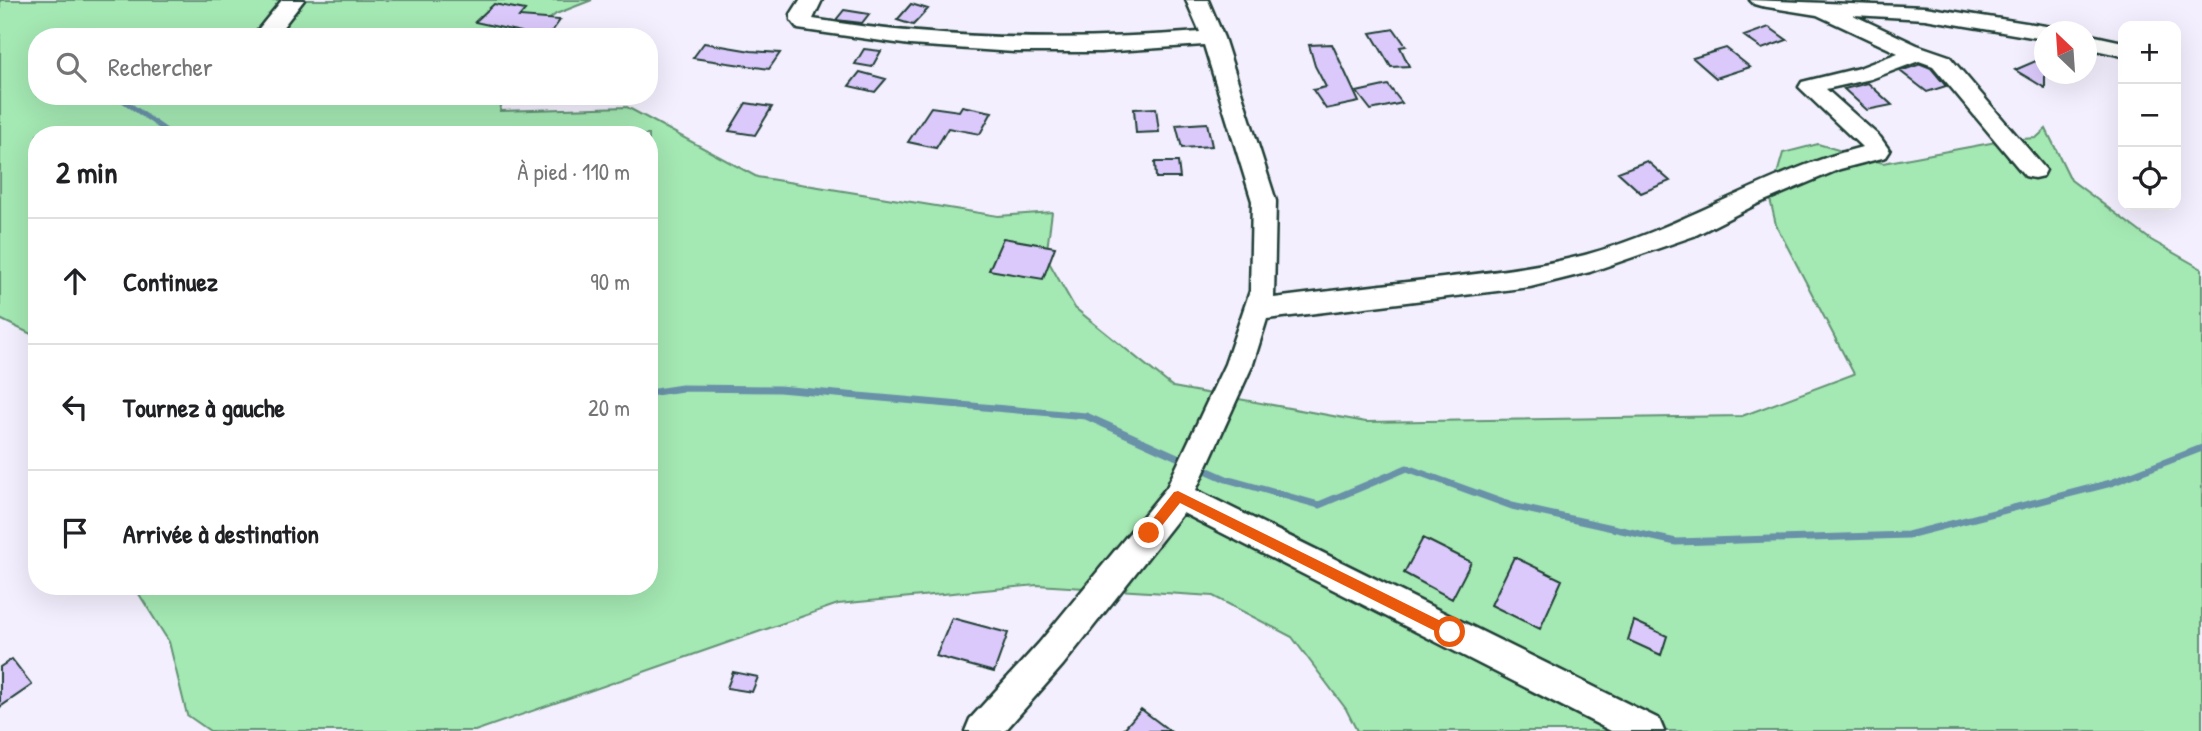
<!DOCTYPE html>
<html lang="fr">
<head>
<meta charset="utf-8">
<style>
  :root { --surface:#fff; --page:#f6f6f6; --text:#202124; --muted:#757577; --line:#e0e0e0 }
  body { margin:0; font-family:"Patrick Hand",sans-serif; background:var(--page); color:var(--text) }
  .controls { position:absolute; right:21px; top:21px; display:grid; overflow:hidden; border-radius:14px; box-shadow:0 7px 28px #0002 }
  .controls button { width:63px; height:63px; display:grid; place-items:center; padding:0; border:0; border-bottom:2px solid var(--line); background:var(--surface); color:var(--text); font:35px sans-serif }
  .compass { position:absolute; left:2034px; top:21px; width:63px; height:63px; border-radius:50%; background:var(--surface); box-shadow:0 7px 28px #0002; rotate:335deg }
  .stop { position:absolute; width:21px; height:21px; margin:-16px; border:5px solid #ea580c; border-radius:50%; background:#fff }
  .stop.end { background:#ea580c; border-color:#fff; box-shadow:0 2px 7px #0008 }
  .list { margin:0; padding:0; list-style:none }
  h2 { display:flex; justify-content:space-between; align-items:center; height:91px; margin:0; padding:0 28px; font-size:30px }
  h2 small { font-size:23px; font-weight:400; color:var(--muted) }
  .list li { display:grid; grid-template-columns:46px 1fr auto; gap:21px; align-items:center; box-sizing:border-box; height:126px; padding:0 28px; border-top:2px solid var(--line) }
  .list b { display:block; font-size:26px; white-space:nowrap }
  .list em { font-size:23px; font-style:normal; color:var(--muted) }
  .icon { flex:none; width:38px; height:38px; fill:none; stroke:currentColor; stroke-width:2; stroke-linecap:round; stroke-linejoin:round }
  .map { position:relative; flex:none; width:2202px; height:731px; overflow:hidden }
  .search { position:absolute; background:var(--surface); box-shadow:0 7px 28px #0002; left:28px; top:28px; width:630px; height:77px; display:flex; align-items:center; gap:18px; box-sizing:border-box; padding:0 24px; border-radius:28px; color:var(--muted); font-size:26px }
  .panel { position:absolute; background:var(--surface); box-shadow:0 7px 28px #0002; left:28px; top:126px; width:630px; height:469px; border-radius:28px }
  .map>svg:first-child { display:block }
</style>
</head>
<body>
<div class="map">
<svg width="2202" height="731" viewBox="0 0 2202 731">
  <rect width="100%" height="100%" fill="#f4effe"/>
  <filter id="ink" filterUnits="userSpaceOnUse"><feTurbulence type="fractalNoise" baseFrequency=".0143" numOctaves="2"/><feDisplacementMap in="SourceGraphic" scale="14" xChannelSelector="R" yChannelSelector="G"/><feConvolveMatrix kernelMatrix="1 2 1 2 8 2 1 2 1" color-interpolation-filters="sRGB"/></filter>
  <g filter="url(#ink)">
    <path fill="#a4e8b3" stroke="#629274" stroke-width="2" d="M 0,0 L 592,0 L 556,14 L 527,37 L 37,37 L 37,96 L 503,96 L 500,111 L 627,107 L 757,177 L 998,216 L 1052,212 L 1046,257 L 1075,308 L 1173,387 L 1366,422 L 1742,416 L 1854,374 L 1776,225 L 1770,199 L 1783,153 L 1818,144 L 1883,163 L 2007,140 L 2036,138 L 2046,129 L 2071,180 L 2151,240 L 2202,269 L 2202,731 L 1357,731 L 1346,709 L 1292,637 L 1213,596 L 1037,585 L 838,604 L 475,731 L 210,731 L 187,715 L 169,642 L 134,586 L 649,586 L 649,135 L 37,135 L 37,337 L 0,319 Z"/>
    <g fill="none" stroke-linecap="round" stroke-linejoin="round">
      <path stroke="#6991a8" stroke-width="5" d="M 117,96 L 172,135"/>
      <path stroke="#6991a8" stroke-width="7" d="M 649,393 L 682,388 L 779,389 L 1086,416 L 1186,461
        M 1199,467 L 1226,479 L 1319,505 L 1407,468 L 1512,506 L 1676,542 L 1908,535 L 2111,483 L 2202,448"/>
    </g>
    <path fill="#dac9fa" stroke="#1f3d34" stroke-width="2" d="M 494,4 L 525,10 L 519,17 L 560,20 L 548,37 L 519,35 L 521,32 L 475,22 Z
      M 911,4 L 928,9 L 913,25 L 897,20 Z
      M 844,10 L 869,14 L 862,23 L 836,20 Z
      M 1769,27 L 1787,40 L 1762,49 L 1744,36 Z
      M 1394,29 L 1406,46 L 1400,47 L 1409,66 L 1391,67 L 1371,33 Z
      M 704,43 L 751,51 L 780,53 L 769,69 L 693,58 Z
      M 1332,44 L 1359,102 L 1326,109 L 1313,90 L 1326,87 L 1315,66 L 1309,45 Z
      M 1726,48 L 1750,67 L 1716,78 L 1693,58 Z
      M 864,49 L 881,51 L 872,67 L 855,64 Z
      M 2038,60 L 2045,64 L 2045,88 L 2015,70 Z
      M 1921,64 L 1931,68 L 1946,86 L 1927,92 L 1900,71 Z
      M 860,72 L 886,79 L 875,92 L 849,86 Z
      M 1868,83 L 1892,105 L 1867,110 L 1844,89 Z
      M 1388,85 L 1402,103 L 1371,110 L 1357,92 Z
      M 746,103 L 772,107 L 755,135 L 729,131 Z
      M 962,106 L 992,112 L 980,134 L 948,128 L 936,148 L 908,142 L 931,107 L 959,111 Z
      M 1156,108 L 1159,132 L 1136,133 L 1134,109 Z
      M 1207,123 L 1212,146 L 1182,148 L 1176,125 Z
      M 1647,161 L 1670,181 L 1641,193 L 1618,172 Z
      M 1155,162 L 1178,162 L 1180,178 L 1156,178 Z
      M 1003,238 L 1055,247 L 1043,279 L 989,270 Z
      M 1423,538 L 1471,562 L 1452,599 L 1404,573 Z
      M 1514,557 L 1562,580 L 1540,629 L 1491,605 Z
      M 952,618 L 1008,633 L 994,672 L 936,656 Z
      M 1634,621 L 1667,636 L 1661,655 L 1628,640 Z
      M 12,659 L 32,685 L 0,707 L 0,667 Z
      M 733,672 L 758,677 L 752,692 L 727,688 Z
      M 1141,709 L 1170,731 L 1122,731 Z"/>
    <g fill="none" stroke-linecap="round" stroke-linejoin="round">
      <defs>
        <path id="minor" d="M 282,0 L 304,0 L 275,37 L 252,37 Z
          M 800,0 L 822,0 L 813,19 C 941,40 1070,42 1200,32 L 1186,0 L 1208,0 L 1224,38 L 1276,201 L 1274,298 C 1330,291 1387,284 1443,278 C 1491,272 1538,267 1585,255 C 1681,229 1765,172 1862,147 L 1799,87 L 1802,82 L 1859,68 L 1898,53 L 1817,15 L 1761,6 L 1754,4 L 1750,0 L 1925,7 L 2052,27 L 2055,32 L 2044,32 L 2044,39 L 1925,19 L 1853,15 L 1917,45 L 1949,56 L 2046,170 L 2043,176 L 2034,178 L 2025,176 L 1933,66 L 1919,61 L 1871,79 L 1826,89 L 1880,137 L 1890,151 L 1886,157 L 1840,169 L 1757,204 L 1694,236 L 1590,272 L 1530,287 L 1267,319 L 1253,364 L 1196,490 L 1659,719 L 1664,731 L 1611,731 L 1183,513 L 1063,665 L 1005,731 L 965,731 L 970,719 L 1039,643 L 1167,487 L 1225,364 L 1250,291 L 1252,201 L 1204,45 L 1100,52 L 1014,52 L 910,45 L 798,29 L 791,20 L 791,14 Z
          M 2086,34 L 2123,42 L 2123,56 L 2086,48 Z"/>
      </defs>
      <use href="#minor" stroke="#1f3d34" stroke-width="5"/>
      <use href="#minor" fill="#fff" fill-rule="evenodd"/>
    </g>
  </g>
  <path fill="#ea580c" d="M 1178,491 L 1455,628 L 1455,636 L 1445,636 L 1180,503 L 1153,537 L 1144,537 L 1144,530 L 1174,492 Z"/>
</svg>
<div class="controls">
<button>+</button>
<button>−</button>
<button><svg class="icon" aria-label="locate" viewBox="0 0 24 24"><circle cx="12" cy="12" r="6"/><path d="M12 2v4M12 18v4M2 12h4M18 12h4"/></svg></button>
</div>
<svg class="compass" viewBox="-18 -18 36 36"><path d="M0-13l5 13h-10z" fill="#e53935"/><path d="M0 13l5-13h-10z" fill="#757577"/></svg>
<div class="stop" style="left:1450px;top:632px"></div>
<div class="stop end" style="left:1149px;top:533px"></div>
<div class="search"><svg class="icon" aria-label="search" viewBox="0 0 24 24"><circle cx="10" cy="10" r="6"/><path d="M15 15l6 6"/></svg>Rechercher</div>
<section class="panel">
<h2>2 min<small>À pied · 110 m</small></h2>
<ul class="list">
<li><svg class="icon" aria-label="ahead" viewBox="0 0 24 24"><path d="M12 20V5M6 11l6-6 6 6"/></svg><div><b>Continuez</b></div><em>90 m</em></li>
<li><svg class="icon" aria-label="left" viewBox="0 0 24 24"><path d="M17 20v-9H6M10 6l-5 5 5 5"/></svg><div><b>Tournez à gauche</b></div><em>20 m</em></li>
<li><svg class="icon" aria-label="arrive" viewBox="0 0 24 24"><path d="M6 21V4h12l-3 4 3 4H6"/></svg><div><b>Arrivée à destination</b></div></li>
</ul>
</section>
</div>
</body>
</html>
